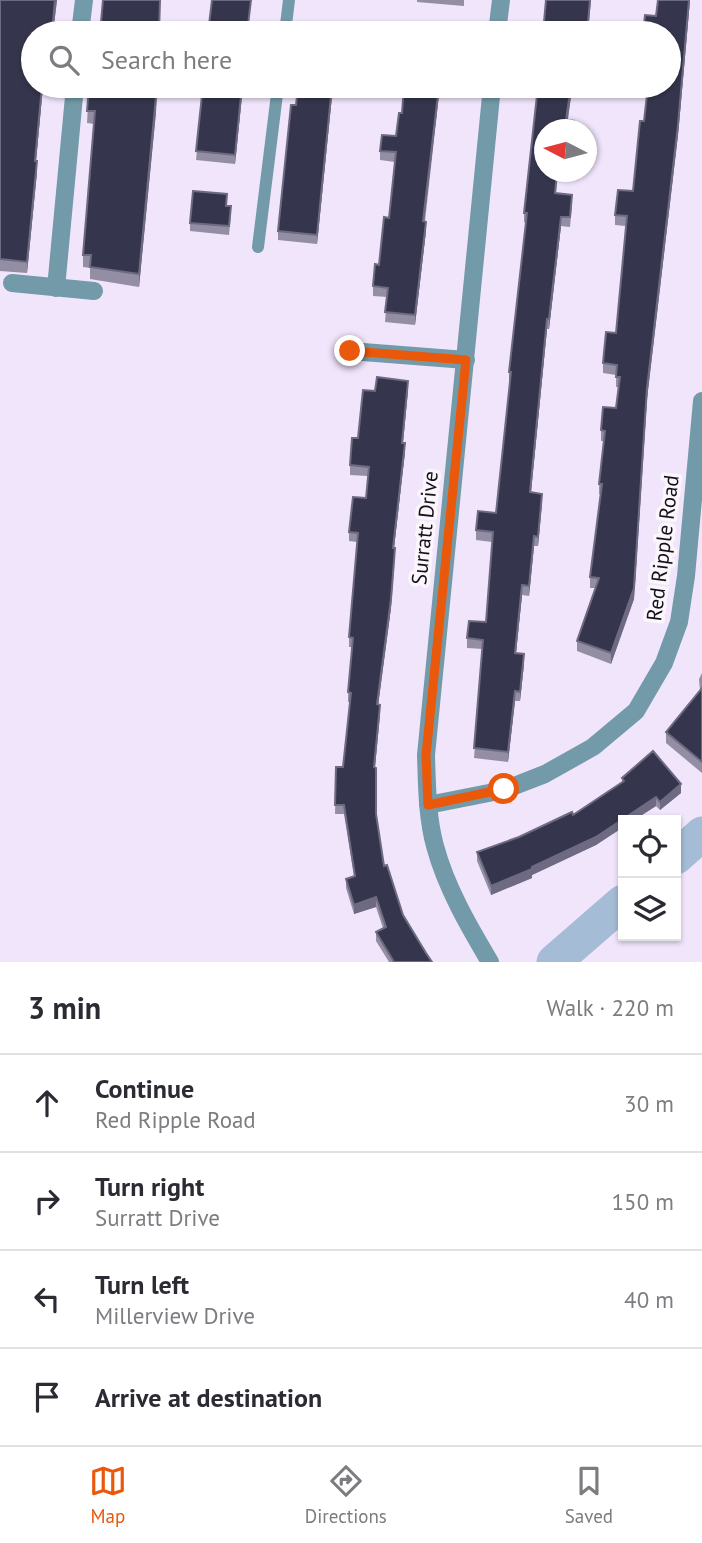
<!DOCTYPE html>
<html lang="en">
<head>
<meta charset="utf-8">
<style>
  :root { --surface:#fff; --page:#f7f7f7; --text:#2b2b33; --muted:#7c7c81; --line:#e1e1e2; --accent:#ea580c }
  body { margin:0; font-family:"PT Sans",sans-serif; background:var(--page); color:var(--text) }
  .controls { position:absolute; right:21px; bottom:21px; display:grid; overflow:hidden; border-radius:0px; box-shadow:0 2px 5px #0004 }
  .controls button { width:63px; height:63px; display:grid; place-items:center; padding:0; border:0; border-bottom:2px solid var(--line); background:var(--surface); color:var(--text); font:35px sans-serif }
  .compass { position:absolute; left:534px; top:119px; width:63px; height:63px; border-radius:50%; background:var(--surface); box-shadow:0 2px 5px #0004; rotate:276deg }
  .stop { position:absolute; width:21px; height:21px; margin:-16px; border:5px solid #ea580c; border-radius:50%; background:#fff }
  .stop.end { background:#ea580c; border-color:#fff; box-shadow:0 2px 7px #0008 }
  .list { margin:0; padding:0; list-style:none }
  h2 { display:flex; justify-content:space-between; align-items:center; height:91px; margin:0; padding:0 28px; font-size:30px }
  h2 small { font-size:23px; font-weight:400; color:var(--muted) }
  .list li { display:grid; grid-template-columns:46px 1fr auto; gap:21px; align-items:center; box-sizing:border-box; height:98px; padding:0 28px; border-top:2px solid var(--line) }
  .list b { display:block; font-size:26px; white-space:nowrap }
  .list p { margin:0; font-size:23px; white-space:nowrap; color:var(--muted) }
  .list em { font-size:23px; font-style:normal; color:var(--muted) }
  .icon { flex:none; width:38px; height:38px; fill:none; stroke:currentColor; stroke-width:2; stroke-linecap:round; stroke-linejoin:round }
  .map { position:relative; flex:none; width:702px; height:962px; overflow:hidden }
  .search { position:absolute; background:var(--surface); box-shadow:0 2px 5px #0004; left:21px; right:21px; top:21px; height:77px; display:flex; align-items:center; gap:18px; box-sizing:border-box; padding:0 24px; border-radius:38px; color:var(--muted); font-size:26px }
  .sheet { height:483px; background:var(--surface) }
  nav { display:flex; justify-content:space-around; align-items:center; box-sizing:border-box; height:98px; border-top:2px solid var(--line); background:var(--surface); font-size:19px; color:var(--muted) }
  nav a { display:grid; justify-items:center; gap:4px }
  nav .on { color:var(--accent) }
  .map>svg:first-child { display:block }
</style>
</head>
<body>
<div class="map">
<svg width="702" height="962" viewBox="0 0 702 962">
  <rect width="100%" height="100%" fill="#f1e5fc"/>
  <g fill="none" stroke-linecap="round" stroke-linejoin="round">
    <path stroke="#a5bcd6" stroke-width="35" d="M 676,857 L 702,834
      M 554,962 L 623,902"/>
    <path stroke="#739aa8" stroke-width="12" d="M 285,33 L 289,0
      M 258,247 L 278,86"/>
    <path stroke="#739aa8" stroke-width="18" d="M 80,33 L 84,0
      M 497,33 L 501,0
      M 12,283 L 94,291
      M 56,288 L 75,86
      M 350,351 L 466,360
      M 428,805 L 504,790 L 545,774 L 593,747 L 636,711 L 664,663 L 679,622 L 686,576 L 702,401
      M 490,962 C 468,925 446,887 435,846 C 427,817 427,785 426,755 L 492,86"/>
  </g>
  <path fill="#938ea4" d="M 0,0 L 57,0 L 53,33 L 33,33 L 43,86 L 36,161 L 37,172 L 27,273 L 0,271 Z
    M 417,0 L 464,0 L 464,6 L 417,2 Z
    M 658,0 L 690,0 L 678,135 L 647,399 L 634,599 L 611,664 L 577,651 L 577,641 L 596,588 L 590,588 L 590,577 L 601,494 L 599,494 L 599,484 L 604,441 L 601,441 L 601,430 L 616,408 L 618,387 L 616,387 L 616,375 L 603,373 L 603,363 L 616,333 L 626,226 L 615,225 L 615,215 L 633,191 L 644,121 Z
    M 89,86 L 157,86 L 156,112 L 139,287 L 90,279 L 90,268 L 83,267 L 83,255 L 94,124 L 87,123 Z
    M 203,86 L 243,86 L 235,164 L 196,160 Z
    M 333,86 L 317,244 L 278,240 L 278,231 L 296,105 Z
    M 404,86 L 440,86 L 425,221 L 426,231 L 415,325 L 385,322 L 387,297 L 373,296 L 373,286 L 379,265 L 389,218 L 395,162 L 380,160 L 380,151 L 396,136 L 402,113 Z
    M 538,86 L 572,86 L 568,120 L 574,121 L 574,130 L 544,130 L 544,172 L 558,172 L 556,193 L 572,195 L 572,205 L 570,227 L 561,226 L 549,329 L 547,329 L 531,492 L 542,494 L 542,503 L 538,546 L 534,546 L 529,596 L 522,595 L 516,653 L 524,654 L 524,664 L 520,701 L 515,701 L 508,762 L 474,758 L 483,649 L 467,648 L 467,638 L 469,621 L 486,622 L 492,542 L 476,540 L 476,530 L 478,511 L 496,513 L 510,382 L 509,382 L 509,372 L 526,223 L 524,222 L 524,213 Z
    M 227,206 L 231,215 L 229,235 L 190,231 L 190,223 Z
    M 408,390 L 403,443 L 405,452 L 394,548 L 395,557 L 391,608 L 378,705 L 380,714 L 375,767 L 376,814 L 384,866 L 403,915 L 426,953 L 432,962 L 389,962 L 376,941 L 376,932 L 383,928 L 376,907 L 354,914 L 346,888 L 346,879 L 354,876 L 344,814 L 335,814 L 336,767 L 343,767 L 350,702 L 348,702 L 348,692 L 352,647 L 349,647 L 349,637 L 357,542 L 349,541 L 349,532 L 366,498 L 368,476 L 350,475 L 350,465 L 358,438 L 375,391 Z
    M 702,673 L 702,773 L 666,743 L 666,732 L 700,691 L 699,679 Z
    M 622,778 L 681,793 L 660,810 L 656,806 L 596,845 L 532,875 L 532,878 L 491,895 L 477,861 L 477,852 L 519,837 L 573,815 L 622,782 Z"/>
  <path fill="#6d6a82" d="M 55,0 L 57,0 L 53,33 L 52,33 Z
    M 590,0 L 591,0 L 588,33 L 587,33 Z
    M 689,0 L 690,0 L 678,135 L 647,399 L 634,599 L 611,664 L 611,653 Z
    M 42,86 L 43,86 L 35,172 L 35,161 Z
    M 157,86 L 156,112 L 139,287 L 139,274 Z
    M 242,86 L 243,86 L 235,164 L 235,155 Z
    M 332,86 L 333,86 L 317,244 L 317,235 Z
    M 439,86 L 440,86 L 423,231 L 423,221 Z
    M 571,86 L 572,91 L 566,130 L 566,120 Z
    M 37,161 L 37,172 L 27,273 L 27,262 Z
    M 561,217 L 561,226 L 549,329 L 549,319 Z
    M 426,222 L 426,231 L 415,325 L 415,315 Z
    M 547,319 L 547,329 L 530,502 L 530,492 Z
    M 408,381 L 408,390 L 402,452 L 402,443 Z
    M 405,443 L 405,452 L 393,557 L 393,548 Z
    M 542,494 L 542,503 L 538,546 L 538,537 Z
    M 534,536 L 534,546 L 529,596 L 529,586 Z
    M 395,548 L 391,608 L 377,714 L 377,704 Z
    M 522,585 L 522,595 L 515,663 L 515,653 Z
    M 524,654 L 524,664 L 520,701 L 520,692 Z
    M 515,691 L 515,701 L 508,762 L 508,752 Z
    M 380,705 L 380,714 L 374,777 L 374,767 Z
    M 681,784 L 681,793 L 660,810 L 660,802 Z
    M 656,797 L 656,806 L 634,820 L 623,820 L 623,827 L 596,845 L 532,875 L 532,878 L 491,895 L 491,886 L 532,867 Z
    M 376,897 L 376,907 L 354,914 L 354,905 Z"/>
  <path fill="#35364d" stroke="#6d6a82" stroke-width="2" d="M 0,0 L 55,0 L 52,33 L 33,33 L 33,86 L 42,86 L 35,161 L 37,161 L 27,262 L 0,259 Z
    M 103,0 L 160,0 L 159,33 L 100,33 Z
    M 212,0 L 251,0 L 247,33 L 208,33 Z
    M 546,0 L 590,0 L 587,33 L 543,33 Z
    M 658,0 L 689,0 L 678,125 L 647,388 L 634,588 L 611,653 L 577,641 L 599,578 L 590,577 L 602,484 L 599,484 L 605,431 L 601,430 L 603,407 L 616,408 L 620,377 L 616,377 L 617,365 L 603,363 L 606,332 L 616,333 L 627,216 L 615,215 L 618,190 L 633,191 L 640,121 L 644,121 L 648,86 L 669,86 L 669,33 L 643,33 L 645,15 L 656,16 Z
    M 304,22 L 338,25 L 337,33 L 302,33 Z
    M 89,86 L 157,86 L 139,274 L 90,267 L 91,255 L 83,255 L 95,111 L 87,111 Z
    M 203,86 L 242,86 L 235,155 L 196,151 Z
    M 298,86 L 332,86 L 317,235 L 278,231 L 291,105 L 296,105 Z
    M 404,86 L 439,86 L 423,221 L 426,222 L 415,315 L 385,312 L 388,288 L 373,286 L 375,264 L 379,265 L 384,217 L 389,218 L 396,152 L 380,151 L 382,135 L 396,136 L 399,113 L 402,113 Z
    M 538,86 L 571,86 L 566,120 L 574,121 L 574,130 L 544,130 L 544,172 L 557,172 L 555,193 L 572,195 L 570,217 L 561,217 L 549,319 L 547,319 L 530,492 L 542,494 L 538,537 L 534,536 L 529,586 L 522,585 L 515,653 L 524,654 L 520,692 L 515,691 L 508,752 L 474,748 L 483,640 L 467,638 L 469,621 L 486,622 L 493,532 L 476,530 L 478,511 L 496,513 L 511,372 L 509,372 L 527,213 L 524,213 Z
    M 193,191 L 227,194 L 226,206 L 231,206 L 229,226 L 190,223 Z
    M 377,377 L 408,381 L 402,443 L 405,443 L 393,548 L 395,548 L 391,599 L 377,704 L 380,705 L 374,767 L 376,768 L 376,814 L 384,866 L 387,865 L 403,915 L 426,953 L 432,962 L 394,962 L 376,932 L 386,927 L 376,897 L 354,905 L 346,879 L 355,876 L 344,805 L 335,805 L 336,767 L 343,767 L 351,693 L 348,692 L 353,638 L 349,637 L 358,533 L 349,532 L 353,497 L 366,498 L 369,467 L 350,465 L 352,438 L 358,438 L 363,390 L 375,391 Z
    M 702,688 L 702,762 L 666,732 Z
    M 653,751 L 681,784 L 660,802 L 656,797 L 596,837 L 532,867 L 532,869 L 491,886 L 477,852 L 519,837 L 572,812 L 573,815 L 624,781 L 622,778 Z"/>
  <g fill="none" stroke-linecap="round" stroke-linejoin="round">
    <path stroke="#ea580c" stroke-width="9" d="M 350,351 L 466,360 L 426,755 L 428,805 L 504,789"/>
  </g>
  <g text-anchor="middle" stroke-width="7" stroke-linejoin="round" paint-order="stroke">
    <g font-size="21" fill="#140f18" stroke="#faf6fc">
      <text transform="translate(425 528) rotate(-84)" y="7">Surratt Drive</text>
      <text transform="translate(663 548) rotate(-83)" y="7">Red Ripple Road</text>
    </g>
  </g>
</svg>
<div class="controls">
<button><svg class="icon" aria-label="locate" viewBox="0 0 24 24"><circle cx="12" cy="12" r="6"/><path d="M12 2v4M12 18v4M2 12h4M18 12h4"/></svg></button>
<button><svg class="icon" aria-label="layers" viewBox="0 0 24 24"><path d="M12 4l9 5-9 5-9-5zM3 14l9 5 9-5"/></svg></button>
</div>
<svg class="compass" viewBox="-18 -18 36 36"><path d="M0-13l5 13h-10z" fill="#e53935"/><path d="M0 13l5-13h-10z" fill="#7c7c81"/></svg>
<div class="stop" style="left:504px;top:789px"></div>
<div class="stop end" style="left:350px;top:351px"></div>
<div class="search"><svg class="icon" aria-label="search" viewBox="0 0 24 24"><circle cx="10" cy="10" r="6"/><path d="M15 15l6 6"/></svg>Search here</div>
</div>
<section class="sheet">
<h2>3 min<small>Walk · 220 m</small></h2>
<ul class="list">
<li><svg class="icon" aria-label="ahead" viewBox="0 0 24 24"><path d="M12 20V5M6 11l6-6 6 6"/></svg><div><b>Continue</b><p>Red Ripple Road</p></div><em>30 m</em></li>
<li><svg class="icon" aria-label="right" viewBox="0 0 24 24"><path d="M7 20v-9h11M14 6l5 5-5 5"/></svg><div><b>Turn right</b><p>Surratt Drive</p></div><em>150 m</em></li>
<li><svg class="icon" aria-label="left" viewBox="0 0 24 24"><path d="M17 20v-9H6M10 6l-5 5 5 5"/></svg><div><b>Turn left</b><p>Millerview Drive</p></div><em>40 m</em></li>
<li><svg class="icon" aria-label="arrive" viewBox="0 0 24 24"><path d="M6 21V4h12l-3 4 3 4H6"/></svg><div><b>Arrive at destination</b></div></li>
</ul>
</section>
<nav>
<a class="on"><svg class="icon" aria-label="map" viewBox="0 0 24 24"><path d="M3 6l6-2 6 2 6-2v14l-6 2-6-2-6 2zM9 4v14M15 6v14"/></svg>Map</a>
<a><svg class="icon" aria-label="directions" viewBox="0 0 24 24"><path d="M12 3l9 9-9 9-9-9zM9 14v-3h6M13 9l2 2-2 2"/></svg>Directions</a>
<a><svg class="icon" aria-label="saved" viewBox="0 0 24 24"><path d="M7 4h10v16l-5-4-5 4z"/></svg>Saved</a>
</nav>
</body>
</html>
